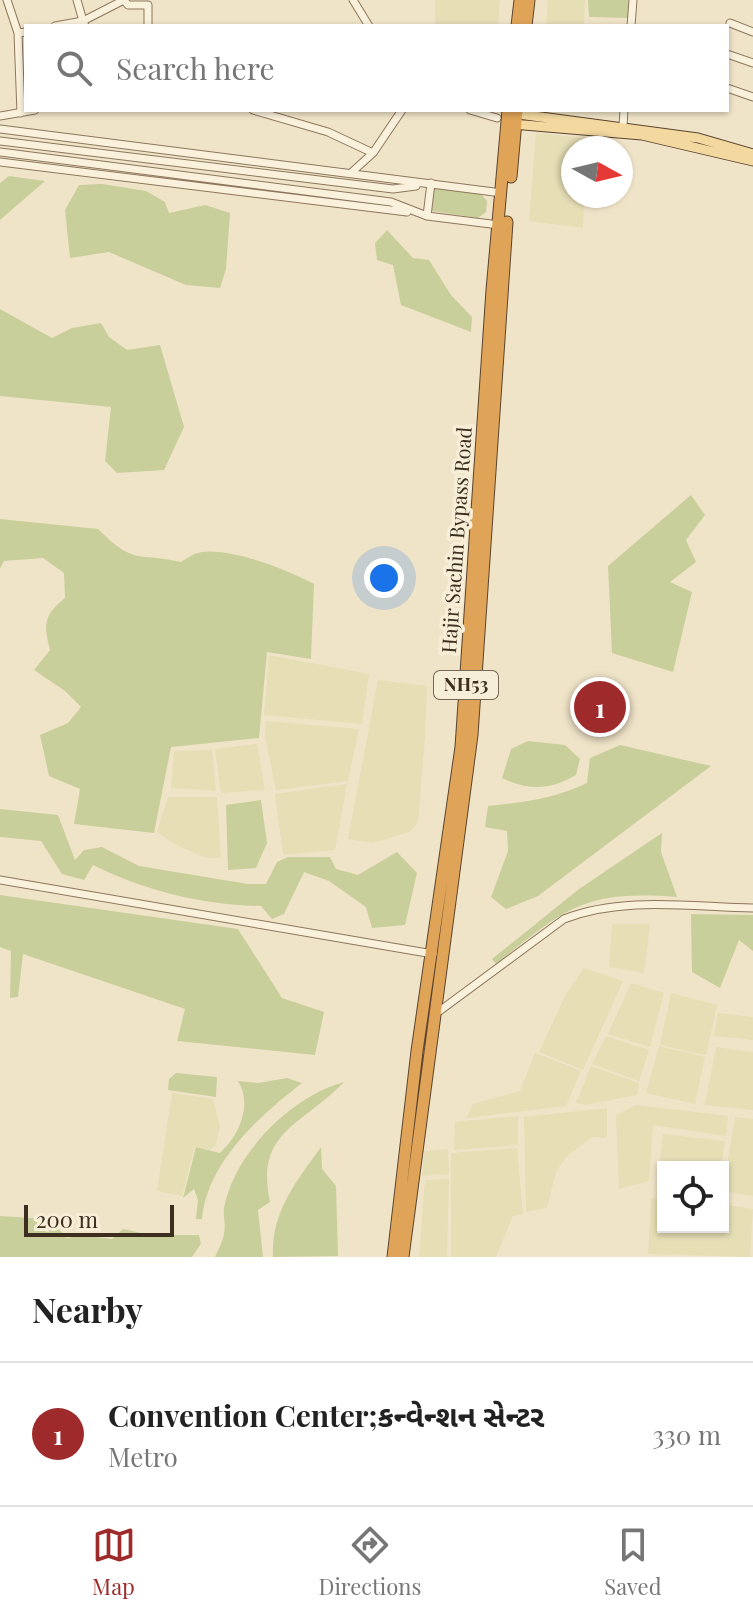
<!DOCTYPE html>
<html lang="en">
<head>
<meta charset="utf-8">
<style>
  :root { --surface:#fff; --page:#f6f6f6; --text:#222; --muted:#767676; --line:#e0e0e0; --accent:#9e2a2b }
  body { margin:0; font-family:"Playfair Display","Noto Sans Gujarati",serif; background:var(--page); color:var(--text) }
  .controls { position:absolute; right:24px; bottom:24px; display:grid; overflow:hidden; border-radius:0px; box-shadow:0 2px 6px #0004 }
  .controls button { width:72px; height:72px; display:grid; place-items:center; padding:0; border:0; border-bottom:2px solid var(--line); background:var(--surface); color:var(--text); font:40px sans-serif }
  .compass { position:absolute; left:561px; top:136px; width:72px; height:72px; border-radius:50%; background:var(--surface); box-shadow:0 2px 6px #0004; rotate:98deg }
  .scale { position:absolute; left:24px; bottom:20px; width:150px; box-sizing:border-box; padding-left:8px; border:4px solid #3d2e20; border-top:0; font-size:22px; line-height:28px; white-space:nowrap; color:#3d2e20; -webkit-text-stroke:6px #f7eed8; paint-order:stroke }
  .you { position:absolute; left:384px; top:578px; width:28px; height:28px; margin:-20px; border:6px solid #fff; border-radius:50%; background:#1a73e8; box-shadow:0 0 0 12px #1a73e833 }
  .badge { display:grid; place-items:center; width:52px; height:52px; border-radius:50%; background:var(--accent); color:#fff; font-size:26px; font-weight:700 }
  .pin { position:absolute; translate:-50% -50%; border:4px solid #fff; box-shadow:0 2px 8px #0006 }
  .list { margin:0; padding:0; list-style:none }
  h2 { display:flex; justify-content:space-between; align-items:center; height:104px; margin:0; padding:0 32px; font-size:34px }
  h2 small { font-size:26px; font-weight:400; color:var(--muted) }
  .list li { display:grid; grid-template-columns:52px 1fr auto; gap:24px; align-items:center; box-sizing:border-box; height:144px; padding:0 32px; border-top:2px solid var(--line) }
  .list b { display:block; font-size:30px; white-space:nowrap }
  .list p { margin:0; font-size:26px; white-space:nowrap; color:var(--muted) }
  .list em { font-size:26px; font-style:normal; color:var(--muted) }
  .icon { flex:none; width:44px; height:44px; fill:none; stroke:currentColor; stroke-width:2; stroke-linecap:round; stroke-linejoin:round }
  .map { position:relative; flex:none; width:753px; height:1257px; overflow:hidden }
  .search { position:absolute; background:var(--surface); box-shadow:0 2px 6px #0004; left:24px; right:24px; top:24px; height:88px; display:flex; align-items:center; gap:20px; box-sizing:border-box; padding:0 28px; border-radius:0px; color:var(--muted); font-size:30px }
  .sheet { height:248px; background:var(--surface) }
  nav { display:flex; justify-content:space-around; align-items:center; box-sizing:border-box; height:112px; border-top:2px solid var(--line); background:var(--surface); font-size:22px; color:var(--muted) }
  nav a { display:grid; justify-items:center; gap:4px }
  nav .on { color:var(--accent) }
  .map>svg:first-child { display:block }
</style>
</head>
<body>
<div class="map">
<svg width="753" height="1257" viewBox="0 0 753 1257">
  <rect width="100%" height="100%" fill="#f0e4c8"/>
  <path fill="#e6deb5" d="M 435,0 L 500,0 L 498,26 L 435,26 Z
    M 548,0 L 585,0 L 584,26 L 546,26 Z
    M 536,133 L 585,138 L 585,148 L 573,148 L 573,196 L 584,196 L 583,228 L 529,221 Z
    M 269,655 L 369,674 L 362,724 L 264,715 Z
    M 378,680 L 427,686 L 425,737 L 418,823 L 409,832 L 373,843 L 348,839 Z
    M 266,721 L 359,729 L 348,781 L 276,790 L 265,737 Z
    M 257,744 L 265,790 L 221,793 L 215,749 Z
    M 212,750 L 216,791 L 171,788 L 174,751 Z
    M 347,784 L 335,850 L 283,855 L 275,794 Z
    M 168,797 L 217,797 L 221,858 L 207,858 L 176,845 L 157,832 Z
    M 612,924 L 650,924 L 644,973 L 609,967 Z
    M 584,968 L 623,981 L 583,1070 L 539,1052 L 566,994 Z
    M 631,983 L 664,993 L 650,1047 L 608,1034 Z
    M 671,993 L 717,1005 L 706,1055 L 660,1045 Z
    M 718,1013 L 753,1017 L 753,1040 L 714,1036 Z
    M 606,1036 L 649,1050 L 639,1081 L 592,1064 Z
    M 659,1046 L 705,1057 L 695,1104 L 646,1093 Z
    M 716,1047 L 753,1052 L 753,1110 L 705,1105 Z
    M 535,1053 L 581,1071 L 566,1106 L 466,1118 L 473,1104 L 520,1091 Z
    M 591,1066 L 639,1083 L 637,1095 L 586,1105 L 576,1103 Z
    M 172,1093 L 213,1099 L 220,1126 L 216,1145 L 210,1150 L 195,1146 L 182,1196 L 157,1191 Z
    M 636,1105 L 728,1116 L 726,1136 L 653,1125 L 649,1181 L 619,1189 L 616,1115 Z
    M 607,1108 L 607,1138 L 592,1137 L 566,1157 L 556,1172 L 547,1208 L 526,1212 L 524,1117 Z
    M 518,1116 L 518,1145 L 454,1150 L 455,1122 Z
    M 735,1117 L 753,1119 L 753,1196 L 723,1191 Z
    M 663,1134 L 725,1141 L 721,1167 L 663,1167 L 663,1195 L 656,1194 Z
    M 517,1148 L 523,1214 L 513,1216 L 496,1257 L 451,1257 L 451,1153 Z
    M 448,1149 L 449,1174 L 422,1176 L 424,1151 Z
    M 449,1179 L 447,1257 L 419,1257 L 425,1180 Z
    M 651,1198 L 663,1199 L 663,1227 L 723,1227 L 723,1204 L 753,1209 L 750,1257 L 648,1254 Z"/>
  <path fill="#c9cf9b" d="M 588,0 L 628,0 L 628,18 L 589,17 Z
    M 9,176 L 45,181 L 0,220 L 0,183 Z
    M 102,184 L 146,191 L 165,202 L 169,213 L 205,205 L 230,213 L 226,269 L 220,288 L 186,285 L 109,252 L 70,258 L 65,210 L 79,185 Z
    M 434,188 L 481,194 L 487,201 L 486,212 L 478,218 L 432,211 Z
    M 387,230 L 413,258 L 429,260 L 451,295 L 472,317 L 471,332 L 401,305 L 393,265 L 377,260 L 375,243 Z
    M 0,309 L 52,338 L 72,328 L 101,323 L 109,337 L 127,350 L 160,345 L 184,427 L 164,470 L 117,473 L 105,461 L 111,407 L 0,396 Z
    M 691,495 L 705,515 L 686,540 L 696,562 L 670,582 L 692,592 L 673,672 L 612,653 L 608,566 Z
    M 0,519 L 98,529 C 135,566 137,552 181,562 C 186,559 192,554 198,553 C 225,545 289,570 314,584 L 311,659 L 267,652 L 259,738 L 171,747 L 154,833 L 74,824 L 80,789 L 49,776 L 40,735 L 68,723 L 81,707 L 65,691 L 34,670 L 50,650 C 43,624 44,615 65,598 L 64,573 L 43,558 L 4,561 L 0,569 Z
    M 528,741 L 565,745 L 580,759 L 576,775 C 551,790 529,791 502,778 L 511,749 Z
    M 620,745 L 711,766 L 538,896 L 506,909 L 491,897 L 508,851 L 507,831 L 485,827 L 488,806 C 525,802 553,799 587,783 L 590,758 Z
    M 261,800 L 267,843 L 256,868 L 228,870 L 226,805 Z
    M 0,809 L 58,815 L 75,860 L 84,850 L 102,847 L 139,866 L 248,884 L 266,884 L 277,862 L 288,857 L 330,857 L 336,869 L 358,875 L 397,852 L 417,873 L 405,925 L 372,928 L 366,907 L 329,881 L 304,872 L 284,914 L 272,919 L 261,906 C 203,905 145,891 93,865 L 84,880 L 62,874 L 41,841 L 0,837 Z
    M 662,833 L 661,852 L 677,897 C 584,890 566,908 496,964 L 492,959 L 579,889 Z
    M 0,895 L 238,929 L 282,998 L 324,1012 L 315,1055 L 177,1041 L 185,1009 L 23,954 L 18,997 L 10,998 L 11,951 L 0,947 Z
    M 691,914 L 753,915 L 753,951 L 739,940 L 720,988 L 692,972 Z
    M 176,1073 L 217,1077 L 216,1097 L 168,1090 L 169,1079 Z
    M 287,1078 L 302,1083 C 259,1116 207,1163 202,1219 L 196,1219 L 198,1200 L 194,1189 L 183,1198 L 196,1147 L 220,1153 C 239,1136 253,1104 238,1081 L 258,1083 Z
    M 344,1082 C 302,1126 255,1131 270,1202 L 258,1210 L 263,1257 L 215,1257 C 218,1250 223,1241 224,1234 C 226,1225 223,1216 224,1208 C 234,1153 292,1096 344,1082 Z
    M 321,1147 L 322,1169 L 336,1186 L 338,1256 L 273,1257 C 271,1212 296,1182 321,1147 Z
    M 0,1216 L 49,1219 L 67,1238 L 82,1235 L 112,1239 L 123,1229 L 150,1235 L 199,1235 L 201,1244 L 192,1257 L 0,1257 Z"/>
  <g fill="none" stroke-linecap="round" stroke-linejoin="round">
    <defs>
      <path id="minor" d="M 7,0 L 18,33 L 26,32
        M 77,0 L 83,21 L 124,0
        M 124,0 L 128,5 L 148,5 L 148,26
        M 353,0 L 369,26
        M 730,23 L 753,32
        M 55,26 L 83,21 L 85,26
        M 631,26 L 633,0
        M 18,33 L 21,113
        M 727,54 L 753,63
        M 727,88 L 753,97
        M 253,110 L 328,132 L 373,153 L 352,172
        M 470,110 L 497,118
        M 0,116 L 35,110
        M 623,126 L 624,110
        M 0,129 L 502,193
        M 0,141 L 393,189 L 416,186
        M 0,152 L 391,202 L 427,216 L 499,225
        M 373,153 L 402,110
        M 0,162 L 407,212
        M 427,216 L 431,183
        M 0,880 L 433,954
        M 434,1015 L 564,919 C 623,896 691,907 753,908"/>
      <path id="major" d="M 511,113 L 698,138 L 753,154
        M 512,124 L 642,135 L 753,161"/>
      <path id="highway" d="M 517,26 L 520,0
        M 526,26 L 529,0
        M 511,177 L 517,110
        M 393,1257 L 417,1051 L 461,747 L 492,290 L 508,110
        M 403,1257 L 472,735 L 507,222"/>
    </defs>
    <use href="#minor" stroke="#8d765c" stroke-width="9"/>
    <use href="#major" stroke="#5b4430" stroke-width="11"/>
    <use href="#highway" stroke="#5b4430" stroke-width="13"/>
    <use href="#minor" stroke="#faf1dc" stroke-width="7"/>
    <use href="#major" stroke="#f3d9a0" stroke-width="9"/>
    <use href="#highway" stroke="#e0a458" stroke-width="11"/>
  </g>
  <g text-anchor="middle" stroke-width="7" stroke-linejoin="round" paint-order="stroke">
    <rect fill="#f7eed8" stroke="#756857" stroke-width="2" x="434" y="671" width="64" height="28" rx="6"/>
    <g font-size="18" font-weight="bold" fill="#3d2e20">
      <text x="466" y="691">NH53</text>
    </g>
    <g font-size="20" fill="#3d2e20" stroke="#f7eed8">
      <text transform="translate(457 540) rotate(-86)" y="7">Hajir Sachin Bypass Road</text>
    </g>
  </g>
</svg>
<div class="controls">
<button><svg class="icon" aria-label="locate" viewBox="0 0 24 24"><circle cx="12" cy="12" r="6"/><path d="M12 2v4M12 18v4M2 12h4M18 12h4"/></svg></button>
</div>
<svg class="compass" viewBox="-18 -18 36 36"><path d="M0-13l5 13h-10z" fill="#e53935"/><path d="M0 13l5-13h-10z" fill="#767676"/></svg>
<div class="scale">200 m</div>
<div class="you"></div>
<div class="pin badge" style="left:600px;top:707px">1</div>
<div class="search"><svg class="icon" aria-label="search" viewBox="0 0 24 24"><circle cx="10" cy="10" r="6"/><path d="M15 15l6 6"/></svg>Search here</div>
</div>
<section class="sheet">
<h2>Nearby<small></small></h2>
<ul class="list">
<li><span class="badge">1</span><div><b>Convention Center;કન્વેન્શન સેન્ટર</b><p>Metro</p></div><em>330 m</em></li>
</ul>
</section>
<nav>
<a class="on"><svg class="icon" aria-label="map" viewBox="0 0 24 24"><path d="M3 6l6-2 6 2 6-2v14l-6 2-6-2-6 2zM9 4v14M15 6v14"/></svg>Map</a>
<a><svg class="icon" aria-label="directions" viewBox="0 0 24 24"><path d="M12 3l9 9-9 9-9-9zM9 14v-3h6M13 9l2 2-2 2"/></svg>Directions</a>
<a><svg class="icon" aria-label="saved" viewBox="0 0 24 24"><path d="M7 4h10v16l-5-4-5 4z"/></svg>Saved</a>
</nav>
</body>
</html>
